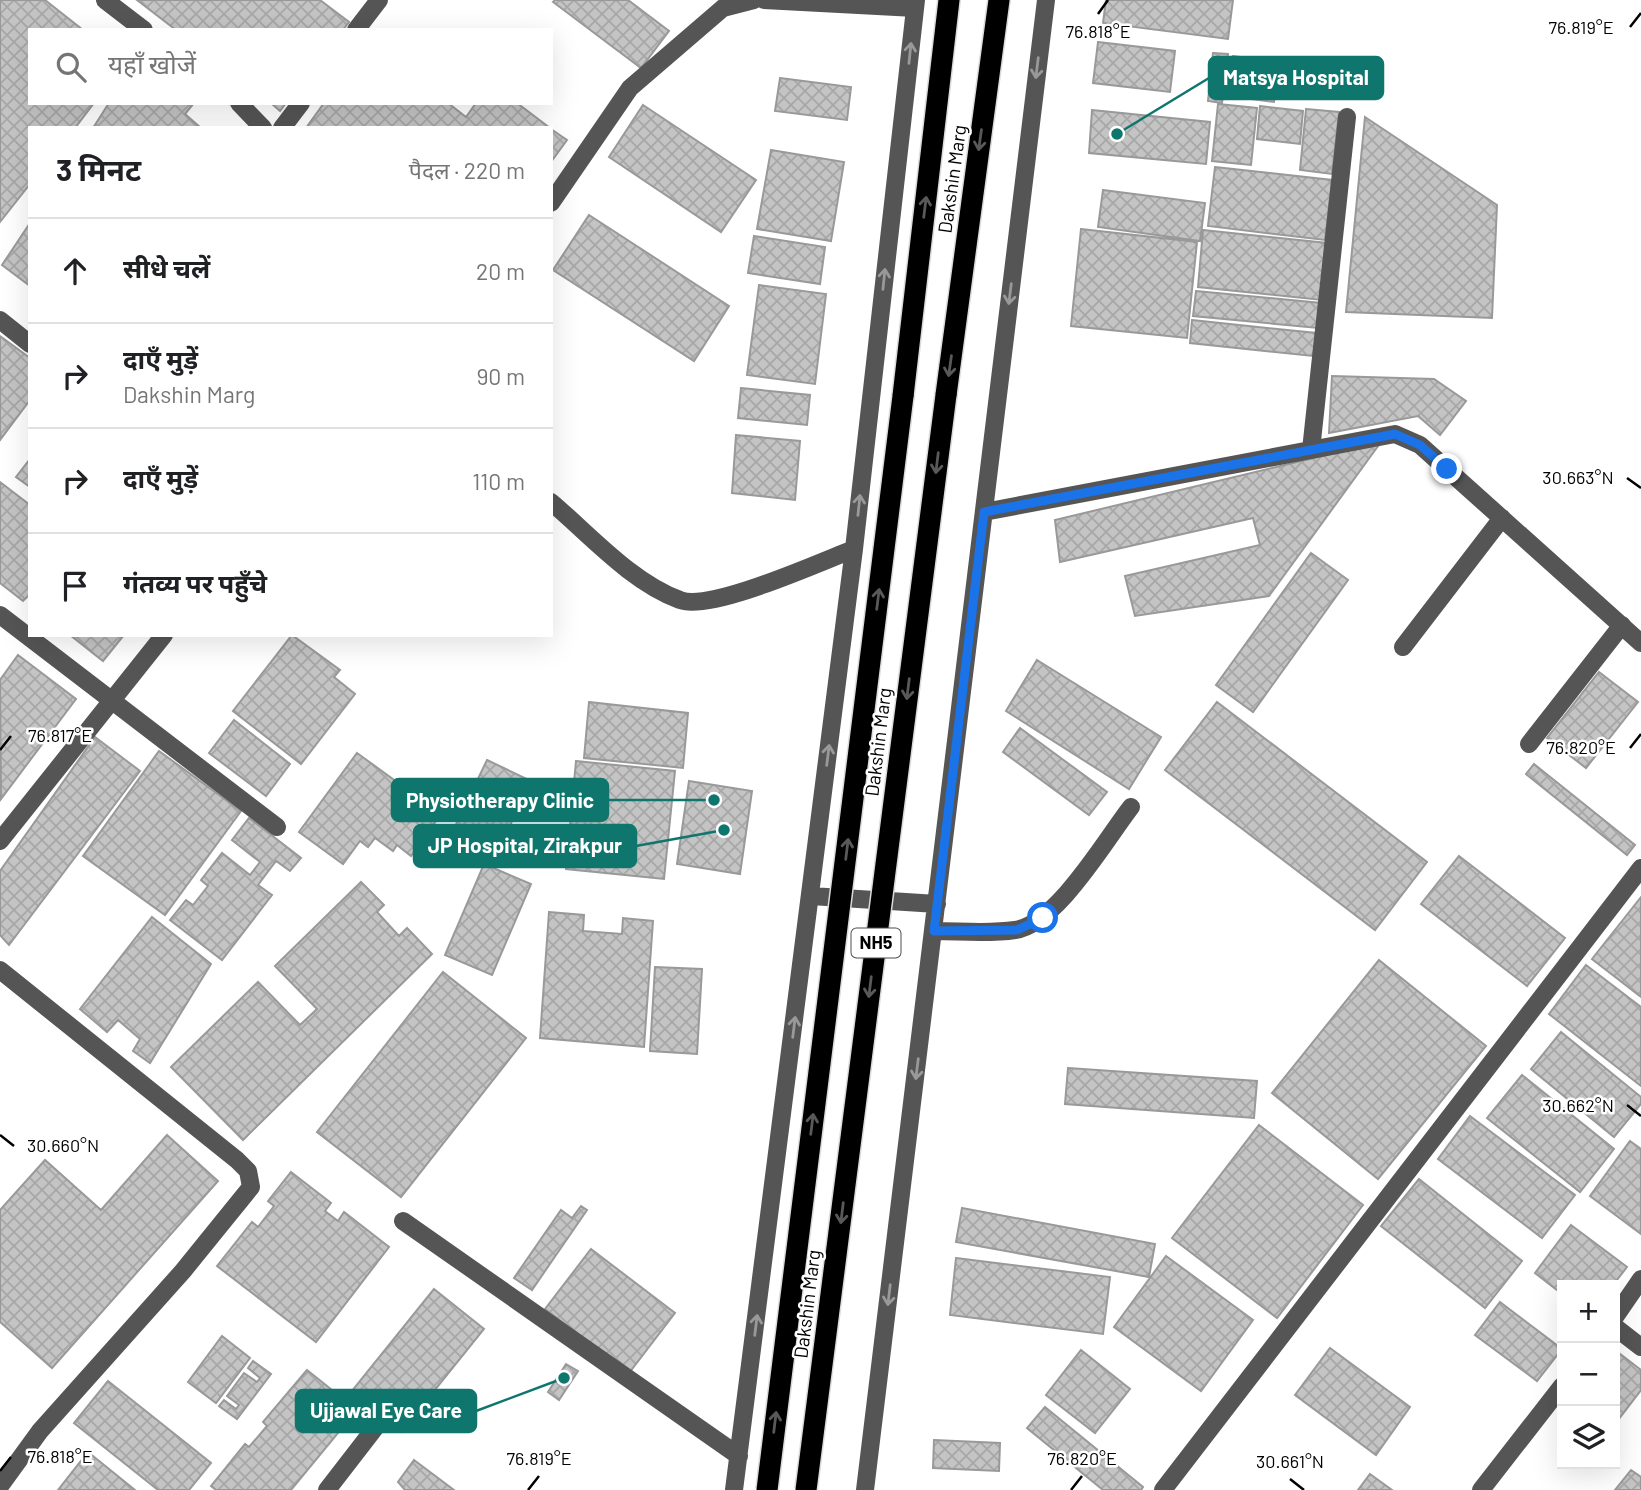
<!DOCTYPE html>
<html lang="hi">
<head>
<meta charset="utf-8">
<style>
  :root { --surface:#fff; --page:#f6f6f6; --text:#202124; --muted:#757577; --line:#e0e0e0 }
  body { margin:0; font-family:Barlow,"Noto Sans Devanagari",sans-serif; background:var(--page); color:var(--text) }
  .controls { position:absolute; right:21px; bottom:21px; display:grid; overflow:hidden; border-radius:0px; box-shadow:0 7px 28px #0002 }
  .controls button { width:63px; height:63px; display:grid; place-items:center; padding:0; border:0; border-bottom:2px solid var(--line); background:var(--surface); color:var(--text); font:35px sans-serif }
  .stop { position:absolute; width:21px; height:21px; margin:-16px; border:5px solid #1a73e8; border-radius:50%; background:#fff }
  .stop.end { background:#1a73e8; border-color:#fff; box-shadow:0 2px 7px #0008 }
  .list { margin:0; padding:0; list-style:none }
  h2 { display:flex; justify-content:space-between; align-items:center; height:91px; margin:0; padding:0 28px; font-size:30px }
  h2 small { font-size:23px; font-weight:400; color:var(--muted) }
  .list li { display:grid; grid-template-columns:46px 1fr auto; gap:21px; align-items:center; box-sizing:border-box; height:105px; padding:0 28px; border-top:2px solid var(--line) }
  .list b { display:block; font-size:26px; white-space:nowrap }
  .list p { margin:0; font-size:23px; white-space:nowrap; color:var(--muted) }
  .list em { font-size:23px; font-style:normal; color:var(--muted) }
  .icon { flex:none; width:38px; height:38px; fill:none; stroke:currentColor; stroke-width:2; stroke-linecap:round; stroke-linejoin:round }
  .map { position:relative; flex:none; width:1641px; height:1490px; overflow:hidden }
  .search { position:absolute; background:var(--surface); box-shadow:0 7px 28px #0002; left:28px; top:28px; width:525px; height:77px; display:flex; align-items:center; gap:18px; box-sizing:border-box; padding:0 24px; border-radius:0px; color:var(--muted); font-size:26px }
  .panel { position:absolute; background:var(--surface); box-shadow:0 7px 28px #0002; left:28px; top:126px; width:525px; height:511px; border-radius:0px }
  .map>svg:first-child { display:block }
</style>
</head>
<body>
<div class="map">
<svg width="1641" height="1490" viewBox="0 0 1641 1490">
  <defs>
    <pattern id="building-cross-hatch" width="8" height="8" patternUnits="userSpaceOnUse" patternTransform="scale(1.75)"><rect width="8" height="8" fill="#c4c4c4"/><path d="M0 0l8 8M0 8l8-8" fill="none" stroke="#a7a7a7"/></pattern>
  </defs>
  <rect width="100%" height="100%" fill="#fff"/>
  <path fill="url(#building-cross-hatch)" stroke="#999" stroke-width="2" d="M 0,0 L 45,0 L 83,30 L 30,30 L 30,103 L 94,103 L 75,128 L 30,128 L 30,184 L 0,222 Z
    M 137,0 L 320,0 L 349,22 L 343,30 L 176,30 Z
    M 555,0 L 628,0 L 669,31 L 641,68 L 553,2 Z
    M 1106,0 L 1233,0 L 1228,39 L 1103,23 Z
    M 1098,42 L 1175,51 L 1170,92 L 1093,83 Z
    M 1213,53 L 1228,54 L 1222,103 L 1208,101 Z
    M 1233,56 L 1278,62 L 1274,102 L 1228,96 Z
    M 780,78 L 851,87 L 847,120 L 775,111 Z
    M 109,103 L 194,103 L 185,114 L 201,128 L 93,128 Z
    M 271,103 L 286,103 L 280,111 Z
    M 324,103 L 448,103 L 466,117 L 476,103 L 517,103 L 550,128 L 306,128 Z
    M 1218,104 L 1257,108 L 1251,165 L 1212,161 Z
    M 643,105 L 756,180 L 721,232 L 609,157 Z
    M 1260,106 L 1303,111 L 1300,144 L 1257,139 Z
    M 1306,109 L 1339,112 L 1332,174 L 1300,170 Z
    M 1092,110 L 1210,122 L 1206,164 L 1089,153 Z
    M 1365,117 L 1497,205 L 1492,318 L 1346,312 Z
    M 551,129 L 567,140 L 551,162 Z
    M 771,150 L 844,162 L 831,241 L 757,229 Z
    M 1215,167 L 1332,180 L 1325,240 L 1208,226 Z
    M 1103,190 L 1205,203 L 1200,241 L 1098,227 Z
    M 589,215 L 729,306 L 694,361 L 553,270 Z
    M 30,223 L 30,286 L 2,265 Z
    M 1081,229 L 1197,242 L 1187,338 L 1071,326 Z
    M 1203,230 L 1327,243 L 1322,300 L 1198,287 Z
    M 754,236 L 825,247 L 820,284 L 748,273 Z
    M 759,285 L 826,294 L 815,384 L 747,375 Z
    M 1196,291 L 1321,303 L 1318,328 L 1193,316 Z
    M 1192,320 L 1316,333 L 1313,356 L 1190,343 Z
    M 0,336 L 30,358 L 30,400 L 0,440 Z
    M 1332,376 L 1434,379 L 1466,401 L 1440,435 L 1418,416 L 1329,433 Z
    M 741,388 L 810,395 L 807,425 L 738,418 Z
    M 736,435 L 800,441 L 795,500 L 732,493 Z
    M 1381,442 L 1269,596 L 1135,616 L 1125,576 L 1260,545 L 1253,518 L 1060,562 L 1055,520 Z
    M 30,459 L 30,487 L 16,477 Z
    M 0,482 L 30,505 L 30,594 L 23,601 L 0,583 Z
    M 1311,553 L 1348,580 L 1253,712 L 1216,685 Z
    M 70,635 L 124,635 L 103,661 Z
    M 292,635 L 340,670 L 334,677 L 355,694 L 301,764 L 233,711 Z
    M 18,655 L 76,699 L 1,799 L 0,680 Z
    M 1037,660 L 1161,737 L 1129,789 L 1006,711 Z
    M 1599,672 L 1638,702 L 1586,768 L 1547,738 Z
    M 589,702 L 688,713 L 683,768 L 584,758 Z
    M 1217,702 L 1427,862 L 1375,930 L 1165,770 Z
    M 234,720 L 290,764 L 266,796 L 209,753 Z
    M 1020,728 L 1107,792 L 1089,815 L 1003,752 Z
    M 95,737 L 140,771 L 9,945 L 0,935 L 0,871 Z
    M 159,751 L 241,811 L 165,915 L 83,856 Z
    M 357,753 L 441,814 L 411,856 L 397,845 L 393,851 L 375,838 L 368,847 L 360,841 L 343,864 L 299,832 Z
    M 487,760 L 531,781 L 492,864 L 447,843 Z
    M 576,761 L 675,771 L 664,879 L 566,869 Z
    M 1534,764 L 1635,845 L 1627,855 L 1526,774 Z
    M 689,781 L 752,791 L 740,874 L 677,864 Z
    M 249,818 L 301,858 L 290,871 L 276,861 L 258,885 L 272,895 L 222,960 L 170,920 L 186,900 L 193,905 L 208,886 L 201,880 L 222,853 L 250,875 L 260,862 L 232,840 Z
    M 1459,856 L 1565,938 L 1527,986 L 1421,904 Z
    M 484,864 L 531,884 L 492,975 L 445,955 Z
    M 361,882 L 384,905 L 377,912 L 399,936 L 407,928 L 432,954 L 243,1140 L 171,1067 L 258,982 L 300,1025 L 317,1009 L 275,966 Z
    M 1641,897 L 1641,997 L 1592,959 Z
    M 549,912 L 584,915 L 583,931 L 622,934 L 623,918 L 653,921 L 644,1047 L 540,1038 Z
    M 152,917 L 211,964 L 150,1063 L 133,1051 L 140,1039 L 118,1020 L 107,1032 L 80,1009 Z
    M 1379,960 L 1486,1046 L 1378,1179 L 1272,1093 Z
    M 1586,965 L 1641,1007 L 1641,1086 L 1549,1014 Z
    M 655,967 L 702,969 L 697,1054 L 650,1051 Z
    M 443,972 L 526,1038 L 401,1197 L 317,1132 Z
    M 1561,1032 L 1641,1097 L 1641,1104 L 1614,1137 L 1531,1069 Z
    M 1068,1068 L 1257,1081 L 1254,1118 L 1065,1104 Z
    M 1522,1075 L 1614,1149 L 1580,1192 L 1487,1118 Z
    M 1470,1116 L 1575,1195 L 1542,1238 L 1438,1159 Z
    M 1259,1125 L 1363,1205 L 1277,1318 L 1172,1238 Z
    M 167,1135 L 218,1181 L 52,1368 L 0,1322 L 0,1210 L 45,1160 L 101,1210 Z
    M 1630,1141 L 1641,1149 L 1641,1234 L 1590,1196 Z
    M 291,1172 L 331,1203 L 325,1211 L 338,1221 L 344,1212 L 389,1247 L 316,1342 L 217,1266 L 252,1222 L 258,1227 L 274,1206 L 268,1201 Z
    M 1419,1179 L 1522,1261 L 1485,1308 L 1381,1226 Z
    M 581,1206 L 587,1210 L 532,1290 L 514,1278 L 561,1210 L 572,1218 Z
    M 962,1208 L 1155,1244 L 1149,1277 L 956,1242 Z
    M 1571,1225 L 1627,1267 L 1613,1285 L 1562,1285 L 1562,1294 L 1535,1273 Z
    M 591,1249 L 675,1313 L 629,1373 L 545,1309 Z
    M 1166,1256 L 1253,1320 L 1201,1391 L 1114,1327 Z
    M 956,1258 L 1110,1277 L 1103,1334 L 950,1315 Z
    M 434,1289 L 484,1329 L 401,1432 L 351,1392 Z
    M 1500,1302 L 1562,1349 L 1537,1381 L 1475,1335 Z
    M 222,1336 L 250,1358 L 216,1403 L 188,1382 Z
    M 1330,1348 L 1410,1407 L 1376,1455 L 1295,1395 Z
    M 1081,1350 L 1130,1389 L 1095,1433 L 1046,1395 Z
    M 1615,1350 L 1641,1370 L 1641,1390 L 1615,1424 Z
    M 253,1361 L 271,1374 L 237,1419 L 219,1406 L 224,1400 L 236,1409 L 239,1405 L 227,1396 L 244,1373 L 257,1382 L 260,1378 L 248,1368 Z
    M 566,1364 L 578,1371 L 559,1400 L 548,1392 Z
    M 307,1370 L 357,1410 L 291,1490 L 216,1490 L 211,1486 L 245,1444 L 249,1447 L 267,1426 L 263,1422 Z
    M 108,1381 L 211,1463 L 189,1490 L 158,1490 L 74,1423 Z
    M 1045,1407 L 1143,1487 L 1141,1490 L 1103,1490 L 1027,1428 Z
    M 934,1440 L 1000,1443 L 999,1471 L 933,1468 Z
    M 88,1452 L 135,1490 L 58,1490 Z
    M 414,1460 L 454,1490 L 405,1490 L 398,1482 Z
    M 1631,1470 L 1641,1477 L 1641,1490 L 1615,1490 Z
    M 1370,1474 L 1392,1490 L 1358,1490 Z"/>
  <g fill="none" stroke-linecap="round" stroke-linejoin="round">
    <defs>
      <path id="highway" d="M 946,395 L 999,0
        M 903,396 L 949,0"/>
    </defs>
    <use href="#highway" stroke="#dbdbdb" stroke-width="24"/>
    <path stroke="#555" stroke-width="18" d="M 105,0 L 144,30
      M 764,0 L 915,8
      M 356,30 L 379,0
      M 239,103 L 263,128
      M 282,128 L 301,103
      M 551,203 L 630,88 L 723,8 L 754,0
      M 0,320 L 30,344
      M 1311,450 L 1347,117
      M 551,502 C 590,535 631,582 680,600 C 710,612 820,562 854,549
      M 984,512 L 1395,434 L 1420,445 L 1641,643
      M 0,615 L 277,827
      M 1403,647 L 1502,518
      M 1529,744 L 1622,625
      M 0,841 L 164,635
      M 811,896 L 937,904
      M 934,931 C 960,931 989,934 1015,930 C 1057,924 1106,839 1131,807
      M 0,970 L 237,1160 L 248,1171 L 251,1187 L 183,1271 L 40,1431 L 0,1486
      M 403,1221 L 739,1456
      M 1615,1317 L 1641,1279
      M 1615,1327 L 1641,1347
      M 327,1490 L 378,1424
      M 734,1490 L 854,549 L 916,0
      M 865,1490 L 1046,0
      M 1163,1490 L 1641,868
      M 1481,1490 L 1562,1386"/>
    <use href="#highway" stroke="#000" stroke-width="21"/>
    <defs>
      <path id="highway-bridge" d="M 767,1490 L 903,396
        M 806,1490 L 946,395"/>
    </defs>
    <use href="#highway-bridge" stroke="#dbdbdb" stroke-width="24" stroke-linecap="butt"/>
    <use href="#highway-bridge" stroke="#000" stroke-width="21"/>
  </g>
  <defs><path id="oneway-shaft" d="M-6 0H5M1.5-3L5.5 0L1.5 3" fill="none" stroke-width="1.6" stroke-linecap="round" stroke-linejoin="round" transform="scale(1.75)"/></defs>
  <g stroke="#999">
    <use href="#oneway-shaft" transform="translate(910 53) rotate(-84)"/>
    <use href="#oneway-shaft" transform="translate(1037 68) rotate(97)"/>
    <use href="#oneway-shaft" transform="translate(884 279) rotate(-84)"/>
    <use href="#oneway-shaft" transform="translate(1010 294) rotate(97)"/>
    <use href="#oneway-shaft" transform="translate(859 505) rotate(-84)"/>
    <use href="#oneway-shaft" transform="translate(828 755) rotate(-83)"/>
    <use href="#oneway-shaft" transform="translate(794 1027) rotate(-83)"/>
    <use href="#oneway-shaft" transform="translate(917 1069) rotate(97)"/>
    <use href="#oneway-shaft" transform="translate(889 1295) rotate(97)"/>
    <use href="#oneway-shaft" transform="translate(756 1325) rotate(-83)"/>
  </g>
  <g stroke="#595959">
    <use href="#oneway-shaft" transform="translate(980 140) rotate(98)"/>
    <use href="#oneway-shaft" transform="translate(925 207) rotate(-83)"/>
    <use href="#oneway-shaft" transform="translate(950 366) rotate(98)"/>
    <use href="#oneway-shaft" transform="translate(937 463) rotate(97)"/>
    <use href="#oneway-shaft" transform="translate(878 599) rotate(-83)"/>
    <use href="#oneway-shaft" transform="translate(908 689) rotate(97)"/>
    <use href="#oneway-shaft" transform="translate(847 849) rotate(-83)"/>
    <use href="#oneway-shaft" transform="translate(870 987) rotate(97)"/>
    <use href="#oneway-shaft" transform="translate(812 1124) rotate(-83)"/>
    <use href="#oneway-shaft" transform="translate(842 1213) rotate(97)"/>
    <use href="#oneway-shaft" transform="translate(775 1422) rotate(-83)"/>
  </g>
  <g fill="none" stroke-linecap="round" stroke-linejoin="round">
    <path stroke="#1a73e8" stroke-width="9" d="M 1043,918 L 1017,930 L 934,931 L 984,512 L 1395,434 L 1420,445 L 1447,469"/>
  </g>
  <path fill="none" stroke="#000" stroke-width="2.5" d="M 1098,14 L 1108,0M 1630,27 L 1641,13M 1627,478 L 1641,488M 1630,748 L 1641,734M 0,750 L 11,736M 1627,1105 L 1641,1116M 0,1135 L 14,1146M 0,1471 L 11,1457M 1290,1479 L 1304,1490M 528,1490 L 539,1476M 1071,1490 L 1082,1476"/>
  <g text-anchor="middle" stroke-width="5" stroke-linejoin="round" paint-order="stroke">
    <rect fill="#fff" stroke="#4c4c4c" stroke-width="2" x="851.5" y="928.5" width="49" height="29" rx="5"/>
    <g font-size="18" font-weight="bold" fill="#000">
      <text x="876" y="949">NH5</text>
    </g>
    <g font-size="19" fill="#000" stroke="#fff">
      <text transform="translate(952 179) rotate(-82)" y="7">Dakshin Marg</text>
      <text transform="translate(878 742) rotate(-83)" y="7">Dakshin Marg</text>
      <text transform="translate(807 1304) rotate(-83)" y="7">Dakshin Marg</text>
    </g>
  </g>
  <g font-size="18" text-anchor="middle" fill="#000" stroke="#fff" stroke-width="5" stroke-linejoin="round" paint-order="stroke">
    <text x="1581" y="34">76.819°E</text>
    <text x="1098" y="38">76.818°E</text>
    <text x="1578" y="484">30.663°N</text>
    <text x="60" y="742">76.817°E</text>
    <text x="1581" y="754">76.820°E</text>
    <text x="1578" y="1112">30.662°N</text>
    <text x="63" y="1152">30.660°N</text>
    <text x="60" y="1463">76.818°E</text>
    <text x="539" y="1465">76.819°E</text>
    <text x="1082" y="1465">76.820°E</text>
    <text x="1290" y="1468">30.661°N</text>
  </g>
  <path fill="none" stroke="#0f766e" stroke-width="2.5" d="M1117 134L1209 78M714 800L608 800M724 830L636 846M564 1378L476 1411"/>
  <g fill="#0f766e" stroke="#fff" stroke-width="2.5">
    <circle cx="1117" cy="134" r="7"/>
    <circle cx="714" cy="800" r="7"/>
    <circle cx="724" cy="830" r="7"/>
    <circle cx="564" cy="1378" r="7"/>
  </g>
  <g fill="#0f766e" stroke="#0f766e" stroke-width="2.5">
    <rect x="1209" y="57" width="174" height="42" rx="7"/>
    <rect x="392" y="779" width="216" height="42" rx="7"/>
    <rect x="414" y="825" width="222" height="42" rx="7"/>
    <rect x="296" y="1390" width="180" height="42" rx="7"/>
  </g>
  <g font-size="21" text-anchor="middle" font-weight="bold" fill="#fff">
    <text x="1296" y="85">Matsya Hospital</text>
    <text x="500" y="808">Physiotherapy Clinic</text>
    <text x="525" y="853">JP Hospital, Zirakpur</text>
    <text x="386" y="1418">Ujjawal Eye Care</text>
  </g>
</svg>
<div class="controls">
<button>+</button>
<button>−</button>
<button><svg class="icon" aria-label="layers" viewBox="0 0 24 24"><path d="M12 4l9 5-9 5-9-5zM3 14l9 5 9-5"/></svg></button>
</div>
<div class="stop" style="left:1043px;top:918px"></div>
<div class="stop end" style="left:1447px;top:469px"></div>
<div class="search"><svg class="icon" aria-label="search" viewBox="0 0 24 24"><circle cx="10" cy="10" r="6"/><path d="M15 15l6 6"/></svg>यहाँ खोजें</div>
<section class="panel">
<h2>3 मिनट<small>पैदल · 220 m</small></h2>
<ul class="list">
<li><svg class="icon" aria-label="ahead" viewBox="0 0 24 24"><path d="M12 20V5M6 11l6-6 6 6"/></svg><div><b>सीधे चलें</b></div><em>20 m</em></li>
<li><svg class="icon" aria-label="right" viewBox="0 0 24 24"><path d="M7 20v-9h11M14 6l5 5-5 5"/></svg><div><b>दाएँ मुड़ें</b><p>Dakshin Marg</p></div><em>90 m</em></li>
<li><svg class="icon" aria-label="right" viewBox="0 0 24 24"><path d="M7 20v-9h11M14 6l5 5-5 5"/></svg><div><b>दाएँ मुड़ें</b></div><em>110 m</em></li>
<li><svg class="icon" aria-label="arrive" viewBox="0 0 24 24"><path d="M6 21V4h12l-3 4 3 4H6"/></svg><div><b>गंतव्य पर पहुँचे</b></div></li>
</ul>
</section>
</div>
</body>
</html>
